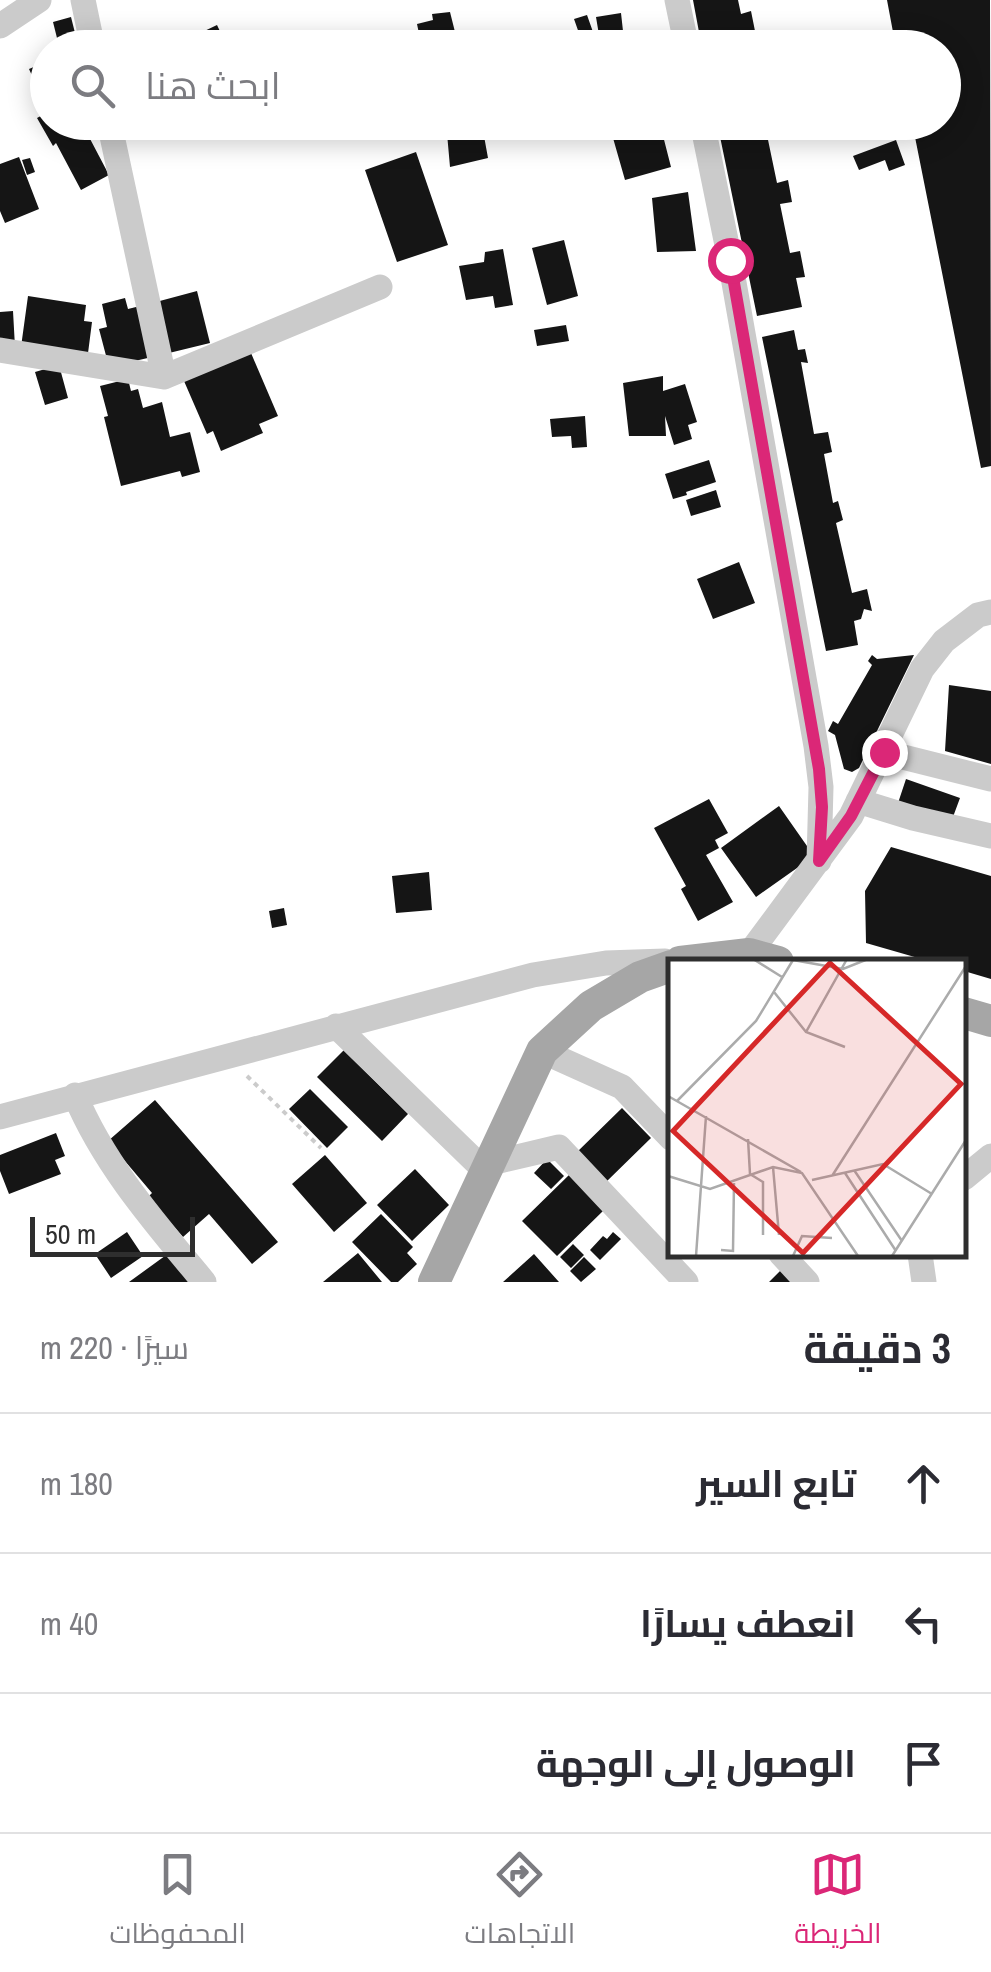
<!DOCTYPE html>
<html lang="ar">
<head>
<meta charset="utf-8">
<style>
  :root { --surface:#fff; --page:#f7f7f7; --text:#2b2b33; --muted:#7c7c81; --line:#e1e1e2; --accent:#db2777 }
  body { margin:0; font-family:"Archivo Narrow",Cairo,sans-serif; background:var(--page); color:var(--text); direction:rtl }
  .scale { position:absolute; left:30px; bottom:25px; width:165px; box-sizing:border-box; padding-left:10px; border:5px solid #2e2e2e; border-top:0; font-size:28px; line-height:35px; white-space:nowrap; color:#2e2e2e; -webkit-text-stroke:8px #fff; paint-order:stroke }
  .stop { position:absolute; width:30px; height:30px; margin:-22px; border:8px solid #db2777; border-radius:50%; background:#fff }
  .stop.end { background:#db2777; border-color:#fff; box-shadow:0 2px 10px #0008 }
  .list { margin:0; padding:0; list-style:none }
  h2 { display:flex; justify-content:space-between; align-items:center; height:130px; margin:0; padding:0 40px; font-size:42px }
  h2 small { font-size:32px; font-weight:400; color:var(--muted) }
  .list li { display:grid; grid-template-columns:65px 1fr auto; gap:30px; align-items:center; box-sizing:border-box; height:140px; padding:0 40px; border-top:2px solid var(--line) }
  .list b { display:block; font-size:38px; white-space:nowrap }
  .list em { font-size:32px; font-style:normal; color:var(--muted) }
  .icon { flex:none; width:55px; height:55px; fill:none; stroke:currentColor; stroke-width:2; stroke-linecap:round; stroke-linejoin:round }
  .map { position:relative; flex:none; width:991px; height:1282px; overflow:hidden; direction:ltr }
  .search { position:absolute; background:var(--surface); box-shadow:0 5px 25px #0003; left:30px; right:30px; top:30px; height:110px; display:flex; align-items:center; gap:25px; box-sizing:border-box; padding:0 35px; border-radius:55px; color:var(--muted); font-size:38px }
  .sheet { height:550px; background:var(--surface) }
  nav { display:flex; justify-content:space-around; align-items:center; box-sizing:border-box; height:140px; border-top:2px solid var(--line); background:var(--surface); font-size:28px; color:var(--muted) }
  nav a { display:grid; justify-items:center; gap:5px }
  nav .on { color:var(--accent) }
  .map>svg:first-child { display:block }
</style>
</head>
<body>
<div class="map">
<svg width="991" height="1282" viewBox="0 0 991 1282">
  <rect width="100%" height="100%" fill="#fff"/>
  <path fill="#151515" d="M 693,0 L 738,0 L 741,14 L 751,11 L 755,31 L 747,33 L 750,48 L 702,48 Z
    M 887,0 L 990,0 L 991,466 L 981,468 L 912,122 L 944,122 L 944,48 L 896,48 Z
    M 450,12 L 459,48 L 422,48 L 417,24 L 433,20 L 432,14 Z
    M 621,13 L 623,31 L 599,35 L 596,17 Z
    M 587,15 L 593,32 L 580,36 L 574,19 Z
    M 71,17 L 76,37 L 58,42 L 53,22 Z
    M 217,25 L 228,48 L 202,48 L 196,35 Z
    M 177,32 L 182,48 L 150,48 L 148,41 Z
    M 562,32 L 563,46 L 526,48 L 525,35 Z
    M 872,38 L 875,48 L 849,48 L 848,47 Z
    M 48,61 L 48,100 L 44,102 L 29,69 Z
    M 48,112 L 48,122 L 102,122 L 104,126 L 88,135 L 109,175 L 81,190 L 56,143 L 53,146 L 37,118 Z
    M 446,122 L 465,122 L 466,127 L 482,125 L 488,158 L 450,167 Z
    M 717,122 L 778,122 L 779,132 L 767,135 L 777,183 L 788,180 L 792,202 L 780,204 L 790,253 L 800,251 L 805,277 L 796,278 L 802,307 L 757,316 Z
    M 660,124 L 671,167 L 625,180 L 613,138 Z
    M 896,140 L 905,165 L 889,171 L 885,160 L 859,170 L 853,156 Z
    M 416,152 L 448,245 L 397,262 L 365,170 Z
    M 19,157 L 39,209 L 5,223 L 0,211 L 0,164 Z
    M 30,158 L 35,172 L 27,175 L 22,160 Z
    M 688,192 L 696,251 L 657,252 L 652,198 Z
    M 564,240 L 578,296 L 547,305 L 532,248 Z
    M 503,249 L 513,305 L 495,308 L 493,296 L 466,300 L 459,266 L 484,262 L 485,252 Z
    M 197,291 L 210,343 L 169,353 L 156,302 Z
    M 28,296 L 86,305 L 84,321 L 92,322 L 87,361 L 21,347 Z
    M 125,298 L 128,309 L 140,306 L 152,357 L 109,367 L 99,329 L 107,327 L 102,304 Z
    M 13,311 L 15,347 L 0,348 L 0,312 Z
    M 566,325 L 569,341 L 537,346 L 534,330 Z
    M 794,330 L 798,350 L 805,349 L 808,363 L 801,362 L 814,434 L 828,432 L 832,452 L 824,454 L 833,503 L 838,501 L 843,520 L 836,523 L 852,593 L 867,589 L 872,611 L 864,609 L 861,619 L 854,621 L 858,645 L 826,651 L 762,337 Z
    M 251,353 L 278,416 L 259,424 L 263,433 L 221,451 L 213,431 L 207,434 L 184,381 Z
    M 59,365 L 68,398 L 45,405 L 35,372 Z
    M 663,376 L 663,391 L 685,384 L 697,422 L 688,425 L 692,439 L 674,445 L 665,416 L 666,436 L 629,436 L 623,383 Z
    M 128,379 L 131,391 L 138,389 L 143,408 L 162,402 L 170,437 L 190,432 L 200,472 L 182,477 L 180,471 L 121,486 L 104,417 L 108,416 L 100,386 Z
    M 585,416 L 587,447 L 572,448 L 571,436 L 552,437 L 550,419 Z
    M 709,460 L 716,482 L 686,492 L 687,495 L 673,499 L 665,474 Z
    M 716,490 L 721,507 L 691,516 L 686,500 Z
    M 739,562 L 755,603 L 713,619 L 697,579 Z
    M 872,655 L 877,659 L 914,655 L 859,768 L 852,772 L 844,769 L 835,735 L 828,731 L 833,721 L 838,724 L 872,665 L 868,661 Z
    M 949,685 L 991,691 L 991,764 L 945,751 Z
    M 906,779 L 960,798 L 950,825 L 897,806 Z
    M 709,799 L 728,833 L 715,840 L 719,848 L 706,855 L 733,902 L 698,921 L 681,889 L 686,886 L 654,828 Z
    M 779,806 L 814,856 L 756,897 L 721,848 Z
    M 891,847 L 991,876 L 991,979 L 964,971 L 964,962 L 932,962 L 866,943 L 865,891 Z
    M 429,872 L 432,910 L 396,913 L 392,876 Z
    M 284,908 L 287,925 L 272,928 L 269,911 Z
    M 344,1050 L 408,1114 L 382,1141 L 317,1077 Z
    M 310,1089 L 348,1127 L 327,1148 L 289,1109 Z
    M 155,1100 L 278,1242 L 252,1264 L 209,1214 L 183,1237 L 148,1197 L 152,1193 L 108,1141 Z
    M 622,1108 L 651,1138 L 604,1184 L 575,1154 Z
    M 56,1133 L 65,1156 L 55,1160 L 61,1174 L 9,1194 L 0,1171 L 0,1155 Z
    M 325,1155 L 367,1203 L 334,1232 L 292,1184 Z
    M 547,1159 L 564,1176 L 551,1189 L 534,1173 Z
    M 415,1169 L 449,1205 L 412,1241 L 377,1205 Z
    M 569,1175 L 604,1210 L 557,1256 L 522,1221 Z
    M 381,1214 L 413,1247 L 407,1253 L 417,1264 L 398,1282 L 391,1282 L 352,1242 Z
    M 127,1232 L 143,1256 L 111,1278 L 95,1254 Z
    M 613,1232 L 621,1239 L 600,1260 L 590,1250 L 603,1236 L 607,1239 Z
    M 573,1244 L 584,1255 L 571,1268 L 560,1257 Z
    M 169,1253 L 190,1282 L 129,1282 Z
    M 358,1253 L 382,1282 L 323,1282 Z
    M 534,1254 L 559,1282 L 503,1282 Z
    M 584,1257 L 596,1269 L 581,1282 L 570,1271 Z
    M 782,1269 L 794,1282 L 769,1282 Z"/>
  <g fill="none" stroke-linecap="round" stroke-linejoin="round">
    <path stroke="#cbcbcb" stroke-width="4" stroke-dasharray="5 5" stroke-linecap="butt" d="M 247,1076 L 321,1148"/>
    <path stroke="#cbcbcb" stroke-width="25" d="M 83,0 L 93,48
      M 677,0 L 687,48
      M 0,26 L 39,0
      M 109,122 L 164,377
      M 702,122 L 730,260 L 816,746 L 821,787 L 819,861
      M 0,350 L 164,377 L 380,287
      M 883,752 L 991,779
      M 858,801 L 913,818 L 991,836
      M 749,954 L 851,816 L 922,669 L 944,641 L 978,615 L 991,612
      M 336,1026 L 477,1163 L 491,1163 L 559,1147 L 686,1282
      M 542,1051 L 622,1087 L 671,1138
      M 75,1095 C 104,1165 156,1224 204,1282
      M 0,1117 L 533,975 L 606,963 L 665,961
      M 964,1178 L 991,1156
      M 781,1254 L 807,1282
      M 920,1254 L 924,1282"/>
    <path stroke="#a6a6a6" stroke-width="32" d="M 680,962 L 749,954 L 778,962
      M 964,1013 L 991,1021
      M 434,1282 L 542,1051 L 591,1006 L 640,977 L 671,966"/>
  </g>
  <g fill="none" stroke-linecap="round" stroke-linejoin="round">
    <path stroke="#db2777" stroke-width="12" d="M 730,260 L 819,769 L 822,807 L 819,861 L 851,816 L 884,752"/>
  </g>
  <g transform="translate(668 959)">
    <rect width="298" height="298" fill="#fff"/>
    <path fill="none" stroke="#ababab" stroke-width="2.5" d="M 85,0 L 114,18M 106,33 L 138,73 L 177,88M 138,73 L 179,0M 0,137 L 133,213M 9,142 L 88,62 L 125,1 L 175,10 L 200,0M 80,180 L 82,215 L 95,223 L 95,276M 105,208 L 111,276M 186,211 L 234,282M 177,214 L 228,292M 0,217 L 42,230 L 105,208 L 134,214 L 190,297M 164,217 L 298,7M 144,221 L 215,205 L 264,235M 53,291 L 65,292 L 66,224M 28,297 L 38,157M 125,297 L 134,277 L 164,279M 224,297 L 298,181"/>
    <path fill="#d62828" fill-opacity="0.15" stroke="#d62828" stroke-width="5" d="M 162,4 L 293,125 L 135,294 L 5,172 Z"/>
    <rect width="298" height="298" fill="none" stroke="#2e2e2e" stroke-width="5"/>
  </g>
</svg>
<div class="scale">50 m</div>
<div class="stop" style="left:730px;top:260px"></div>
<div class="stop end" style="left:884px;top:752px"></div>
<div class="search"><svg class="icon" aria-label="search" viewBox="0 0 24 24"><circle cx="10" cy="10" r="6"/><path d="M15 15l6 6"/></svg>ابحث هنا</div>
</div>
<section class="sheet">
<h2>3 دقيقة<small>سيرًا · 220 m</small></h2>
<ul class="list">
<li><svg class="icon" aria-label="ahead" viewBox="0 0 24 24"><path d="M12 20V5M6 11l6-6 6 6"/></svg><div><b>تابع السير</b></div><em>180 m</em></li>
<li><svg class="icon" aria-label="left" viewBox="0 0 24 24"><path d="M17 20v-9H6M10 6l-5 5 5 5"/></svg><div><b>انعطف يسارًا</b></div><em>40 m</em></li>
<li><svg class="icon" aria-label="arrive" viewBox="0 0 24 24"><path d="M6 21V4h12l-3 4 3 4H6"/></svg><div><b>الوصول إلى الوجهة</b></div></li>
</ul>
</section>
<nav>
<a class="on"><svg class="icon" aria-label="map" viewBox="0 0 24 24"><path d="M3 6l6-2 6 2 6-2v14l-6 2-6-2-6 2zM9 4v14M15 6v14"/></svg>الخريطة</a>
<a><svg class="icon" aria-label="directions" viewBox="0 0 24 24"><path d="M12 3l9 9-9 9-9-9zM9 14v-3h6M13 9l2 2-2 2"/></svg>الاتجاهات</a>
<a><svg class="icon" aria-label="saved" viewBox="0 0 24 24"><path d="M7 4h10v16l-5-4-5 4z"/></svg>المحفوظات</a>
</nav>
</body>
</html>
